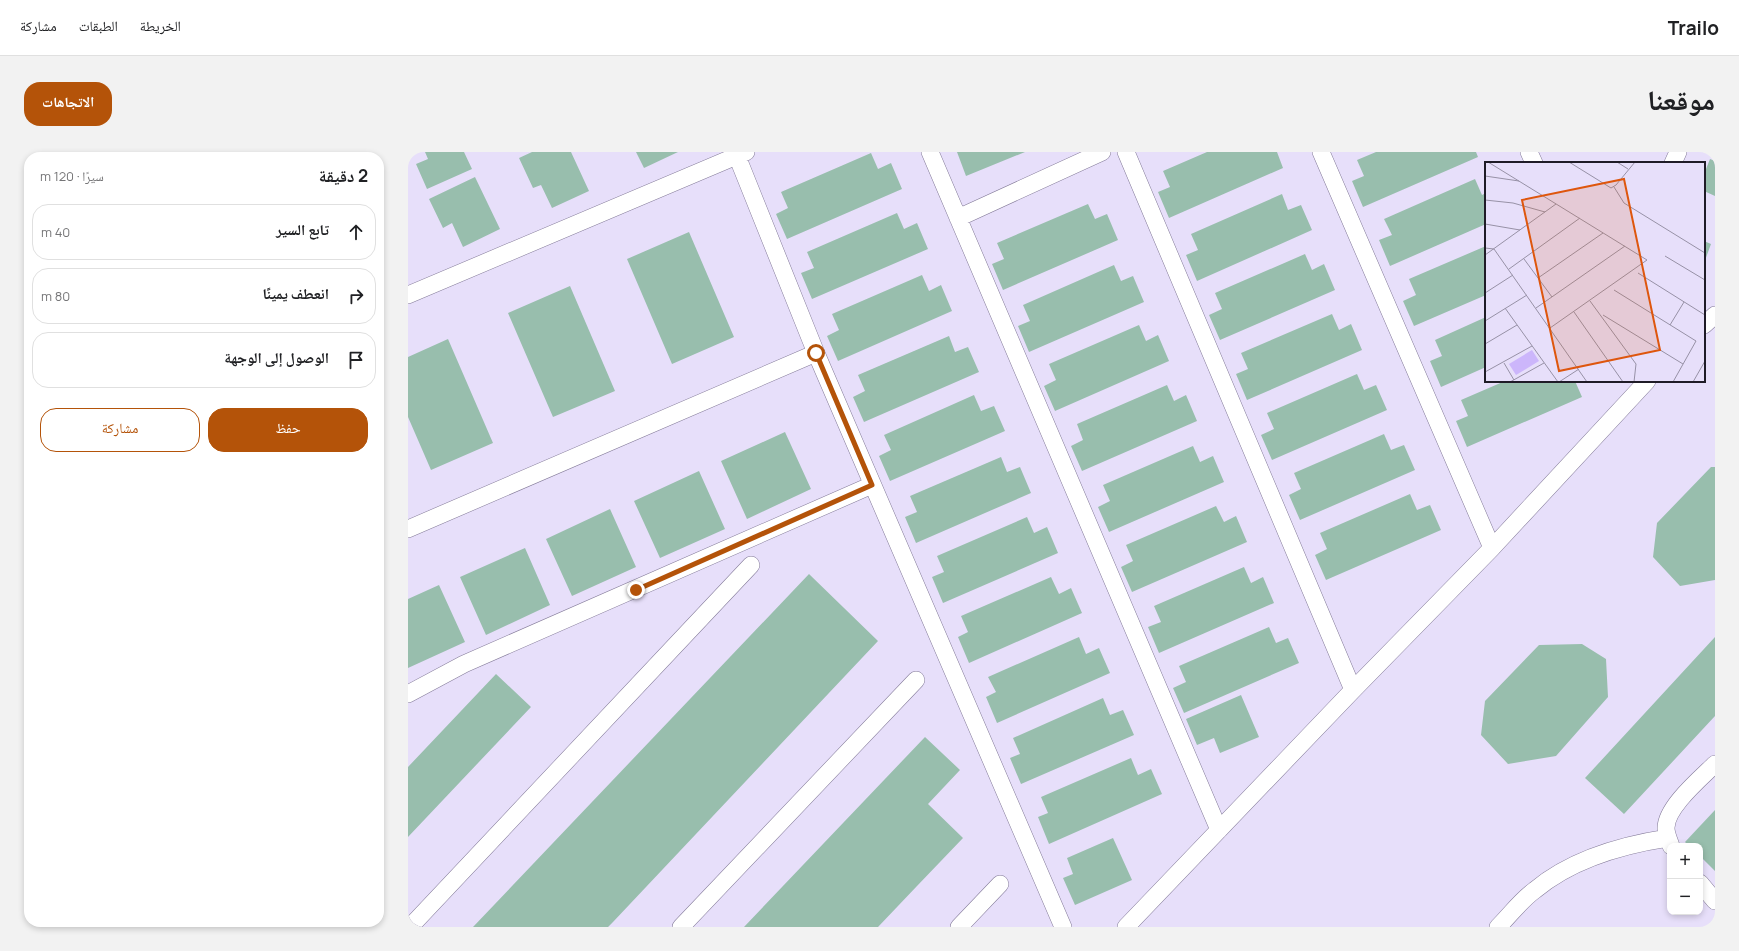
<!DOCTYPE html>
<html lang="ar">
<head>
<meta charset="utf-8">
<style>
  :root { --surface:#fff; --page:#f2f2f2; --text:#202124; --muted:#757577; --line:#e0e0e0; --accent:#b45309 }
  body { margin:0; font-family:Manrope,"Noto Naskh Arabic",sans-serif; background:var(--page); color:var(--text); direction:rtl }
  .controls { position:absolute; right:12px; bottom:12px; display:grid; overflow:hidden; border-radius:8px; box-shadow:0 2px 6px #0003 }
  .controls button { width:36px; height:36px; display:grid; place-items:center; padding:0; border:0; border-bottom:1px solid var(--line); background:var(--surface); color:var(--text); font:20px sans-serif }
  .stop { position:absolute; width:12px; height:12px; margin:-9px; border:3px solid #b45309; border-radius:50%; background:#fff }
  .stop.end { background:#b45309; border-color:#fff; box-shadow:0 1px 4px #0008 }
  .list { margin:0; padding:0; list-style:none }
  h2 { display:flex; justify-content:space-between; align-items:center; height:52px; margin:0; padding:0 16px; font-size:17px }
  h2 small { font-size:13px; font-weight:400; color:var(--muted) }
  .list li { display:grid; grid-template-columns:26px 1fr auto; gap:12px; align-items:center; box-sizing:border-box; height:56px; margin:0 8px 8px; padding:0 8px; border:1px solid var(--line); border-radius:16px }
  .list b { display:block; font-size:15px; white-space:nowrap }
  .list em { font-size:13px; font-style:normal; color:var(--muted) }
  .actions { display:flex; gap:8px; padding:12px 16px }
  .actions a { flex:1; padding:9px 0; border:1px solid var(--accent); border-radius:16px; text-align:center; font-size:14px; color:var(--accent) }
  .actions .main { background:var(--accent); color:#fff }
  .icon { flex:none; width:22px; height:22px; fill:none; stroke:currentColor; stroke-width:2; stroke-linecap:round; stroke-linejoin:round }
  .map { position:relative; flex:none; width:1307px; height:775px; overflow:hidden; direction:ltr; border-radius:16px }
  header { display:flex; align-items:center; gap:24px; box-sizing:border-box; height:56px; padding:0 20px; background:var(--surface); border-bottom:1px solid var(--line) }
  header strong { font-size:19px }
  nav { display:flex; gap:22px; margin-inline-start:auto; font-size:14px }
  .intro { display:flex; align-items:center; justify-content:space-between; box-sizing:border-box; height:96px; padding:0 24px }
  h1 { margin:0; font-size:28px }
  .button { padding:10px 18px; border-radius:16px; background:var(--accent); color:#fff; font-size:14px; font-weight:700 }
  main { display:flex; gap:24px; padding:0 24px }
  aside { flex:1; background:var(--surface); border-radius:16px; box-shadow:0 2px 6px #0003 }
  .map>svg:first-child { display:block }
</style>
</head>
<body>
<header>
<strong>Trailo</strong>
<nav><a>الخريطة</a><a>الطبقات</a><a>مشاركة</a></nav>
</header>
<div class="intro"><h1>موقعنا</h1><a class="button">الاتجاهات</a></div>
<main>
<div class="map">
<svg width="1307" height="775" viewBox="0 0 1307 775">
  <rect width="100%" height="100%" fill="#e7dffa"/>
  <path fill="#98bead" d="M 17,0 L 56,0 L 64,17 L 19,37 L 8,12 L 20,7 Z
    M 124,0 L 163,0 L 181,39 L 144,56 L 133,33 L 125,36 L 111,6 Z
    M 228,0 L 270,0 L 236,16 Z
    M 549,0 L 617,0 L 558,24 Z
    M 799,0 L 869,0 L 875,16 L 761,66 L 750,40 L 762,35 L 755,19 Z
    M 968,0 L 1068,0 L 1070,5 L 955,55 L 944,29 L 956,24 L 949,8 Z
    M 463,1 L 470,17 L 483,11 L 494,37 L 379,87 L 368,62 L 380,56 L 373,40 Z
    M 1302,7 L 1307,9 L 1307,44 L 1296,39 L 1296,22 Z
    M 67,25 L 92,77 L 55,95 L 44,71 L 35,76 L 21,47 Z
    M 1067,27 L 1074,43 L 1078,41 L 1078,72 L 982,114 L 971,88 L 984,83 L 976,67 Z
    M 874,42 L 880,58 L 893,53 L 904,78 L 789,129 L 778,103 L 790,98 L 783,82 Z
    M 680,52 L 687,67 L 699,62 L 710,88 L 595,138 L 584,112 L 596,107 L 589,91 Z
    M 489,61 L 496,77 L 509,71 L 520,97 L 404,147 L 393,121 L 406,116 L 399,100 Z
    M 281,80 L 326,185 L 264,212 L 219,107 Z
    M 1296,89 L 1303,92 L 1296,111 Z
    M 1078,94 L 1078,143 L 1006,174 L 995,149 L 1008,143 L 1001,127 Z
    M 897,102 L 904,118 L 916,112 L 927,138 L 812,188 L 801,163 L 814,157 L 807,141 Z
    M 706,113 L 713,129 L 725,124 L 736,150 L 621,200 L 610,174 L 622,169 L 615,153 Z
    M 514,123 L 521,139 L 533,133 L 544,159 L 430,209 L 419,184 L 431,178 L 424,162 Z
    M 162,134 L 207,239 L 145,265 L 100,161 Z
    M 924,162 L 931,178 L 943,172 L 954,198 L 839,248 L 828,222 L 840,217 L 833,201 Z
    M 1078,165 L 1078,215 L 1033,235 L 1022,209 L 1034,204 L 1027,188 Z
    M 731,173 L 738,189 L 750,183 L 761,209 L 647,259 L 636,234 L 648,228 L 641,212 Z
    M 541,184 L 547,200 L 560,195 L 571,220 L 456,270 L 445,245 L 457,239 L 450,223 Z
    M 40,187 L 85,291 L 23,318 L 0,265 L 0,205 Z
    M 949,222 L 956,238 L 968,233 L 979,258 L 864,308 L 853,283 L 866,277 L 859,261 Z
    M 1097,229 L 1167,229 L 1174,245 L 1059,295 L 1048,269 L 1060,264 L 1053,248 Z
    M 759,233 L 766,249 L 778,243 L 789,269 L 674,319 L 663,294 L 675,288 L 669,272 Z
    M 566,243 L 573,259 L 586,254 L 597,279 L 482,329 L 471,304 L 483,298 L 476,283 Z
    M 377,280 L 403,337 L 339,367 L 313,309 Z
    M 976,282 L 983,298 L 996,293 L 1007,318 L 892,368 L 881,343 L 893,337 L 886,321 Z
    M 785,294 L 792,310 L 805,304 L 816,330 L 701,380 L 690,355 L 702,349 L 695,333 Z
    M 593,305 L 599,320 L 612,315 L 623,341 L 508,391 L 497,365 L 509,360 L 502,344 Z
    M 1303,315 L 1307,315 L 1307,428 L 1272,434 L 1245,405 L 1249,371 Z
    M 291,319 L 317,377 L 252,406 L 226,349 Z
    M 1002,342 L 1009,358 L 1022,353 L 1033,378 L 918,428 L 907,403 L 919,397 L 912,381 Z
    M 808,354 L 816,370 L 828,364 L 839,390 L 724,440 L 713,415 L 725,409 L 718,393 Z
    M 202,357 L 228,415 L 164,444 L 138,387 Z
    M 619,365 L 626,381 L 639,375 L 650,401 L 535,451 L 524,425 L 536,420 L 529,404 Z
    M 117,396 L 142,453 L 78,483 L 52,425 Z
    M 836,415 L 843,431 L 855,425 L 866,451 L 751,501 L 740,475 L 753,470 L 746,454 Z
    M 401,422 L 470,489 L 205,770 L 200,775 L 65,775 Z
    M 643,425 L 651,442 L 663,436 L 674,461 L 561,511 L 550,485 L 560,480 L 553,464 Z
    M 31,433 L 57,490 L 0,516 L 0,447 Z
    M 861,475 L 868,491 L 880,486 L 891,511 L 776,561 L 765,536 L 778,530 L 771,514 Z
    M 671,485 L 678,502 L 691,496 L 702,521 L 589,571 L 578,545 L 588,540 L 580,525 Z
    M 1307,485 L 1307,564 L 1216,662 L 1177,626 Z
    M 1174,492 L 1198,507 L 1200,545 L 1148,604 L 1100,612 L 1073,583 L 1077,549 L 1131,493 Z
    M 88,522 L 123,555 L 0,685 L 0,615 Z
    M 833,543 L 851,585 L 812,601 L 806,586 L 789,593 L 778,567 Z
    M 695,546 L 702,563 L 715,558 L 726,583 L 613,632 L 602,606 L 612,602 L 605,586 Z
    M 517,585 L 552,618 L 520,652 L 555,686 L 509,734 L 470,775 L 336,775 Z
    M 723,606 L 730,623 L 743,617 L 754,642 L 641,692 L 630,665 L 640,661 L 633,645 Z
    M 1307,658 L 1307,719 L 1292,704 L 1292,694 L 1281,694 L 1277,690 Z
    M 705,686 L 724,728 L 667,753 L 655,726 L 665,722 L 659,706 Z"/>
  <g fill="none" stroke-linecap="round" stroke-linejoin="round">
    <defs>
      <path id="minor" d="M 522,0 L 811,678
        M 718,0 L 945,538
        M 913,0 L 1084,396
        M 1121,0 L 1126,11
        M 329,4 L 408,201 L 655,775
        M 1265,11 L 1270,0
        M 550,66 L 694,0
        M 0,143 L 338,0
        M 1296,173 L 1307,163
        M 0,377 L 408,201
        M 0,542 L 56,512 L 464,333
        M 1263,694 C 1261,688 1258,682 1258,676 C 1258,655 1293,626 1307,612
        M 1292,731 L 1307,749
        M 2,775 L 343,413
        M 273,775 L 508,528
        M 551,775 L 592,732
        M 718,775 L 945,538 L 1084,396 L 1239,229
        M 1090,775 C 1102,763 1113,748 1127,738 C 1164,707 1214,693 1260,686"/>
    </defs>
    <use href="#minor" stroke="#847b99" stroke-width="18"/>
    <use href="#minor" stroke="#fff" stroke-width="17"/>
  </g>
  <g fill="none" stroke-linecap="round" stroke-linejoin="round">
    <path stroke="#b45309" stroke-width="5" d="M 228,438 L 464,333 L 408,201"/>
  </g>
  <g transform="translate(1077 10)">
    <rect width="220" height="220" fill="#e7dffa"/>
    <path d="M 47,188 L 54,199 L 31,213 L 24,202 Z" fill="#ccb6fb"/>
    <path fill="none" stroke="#9791a6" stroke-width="1" d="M 3,0 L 162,98 L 65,166M 84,0 L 126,26 L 131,23 L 150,0M 132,0 L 143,7M 0,14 L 34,19M 129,25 L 139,41 L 220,91M 0,38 L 28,41 L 60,50M 0,62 L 35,68M 0,86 L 9,87 L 102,220M 0,93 L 71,42M 180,94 L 220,118M 39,97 L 67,135M 24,107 L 95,56M 153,111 L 220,153M 53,116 L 118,71M 129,128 L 211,179 L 188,220M 0,131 L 28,113M 105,139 L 151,202 L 149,220M 20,146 L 73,220M 51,146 L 140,84M 89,150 L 138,220M 118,153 L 198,202M 0,159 L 42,133M 185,163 L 199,140M 0,182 L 32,163M 19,201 L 29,218M 0,210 L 47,184M 25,220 L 59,201M 74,220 L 94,207M 208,220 L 220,199"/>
    <path fill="#de560d" fill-opacity="0.15" stroke="#de560d" stroke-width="2" d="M 139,17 L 175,188 L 74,209 L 37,38 Z"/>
    <rect width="220" height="220" fill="none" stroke="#1f1b27" stroke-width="2"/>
  </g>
</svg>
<div class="controls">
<button>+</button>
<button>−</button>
</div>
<div class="stop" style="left:408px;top:201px"></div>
<div class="stop end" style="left:228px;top:438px"></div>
</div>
<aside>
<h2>2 دقيقة<small>سيرًا · 120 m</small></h2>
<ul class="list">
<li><svg class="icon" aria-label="ahead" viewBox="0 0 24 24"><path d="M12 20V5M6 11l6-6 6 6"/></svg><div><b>تابع السير</b></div><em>40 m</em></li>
<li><svg class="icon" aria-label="right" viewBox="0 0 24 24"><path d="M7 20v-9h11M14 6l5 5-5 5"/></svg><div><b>انعطف يمينًا</b></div><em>80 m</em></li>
<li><svg class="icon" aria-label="arrive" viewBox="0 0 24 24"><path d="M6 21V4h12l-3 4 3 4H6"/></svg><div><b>الوصول إلى الوجهة</b></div></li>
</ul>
<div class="actions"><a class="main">حفظ</a><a>مشاركة</a></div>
</aside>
</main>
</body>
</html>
